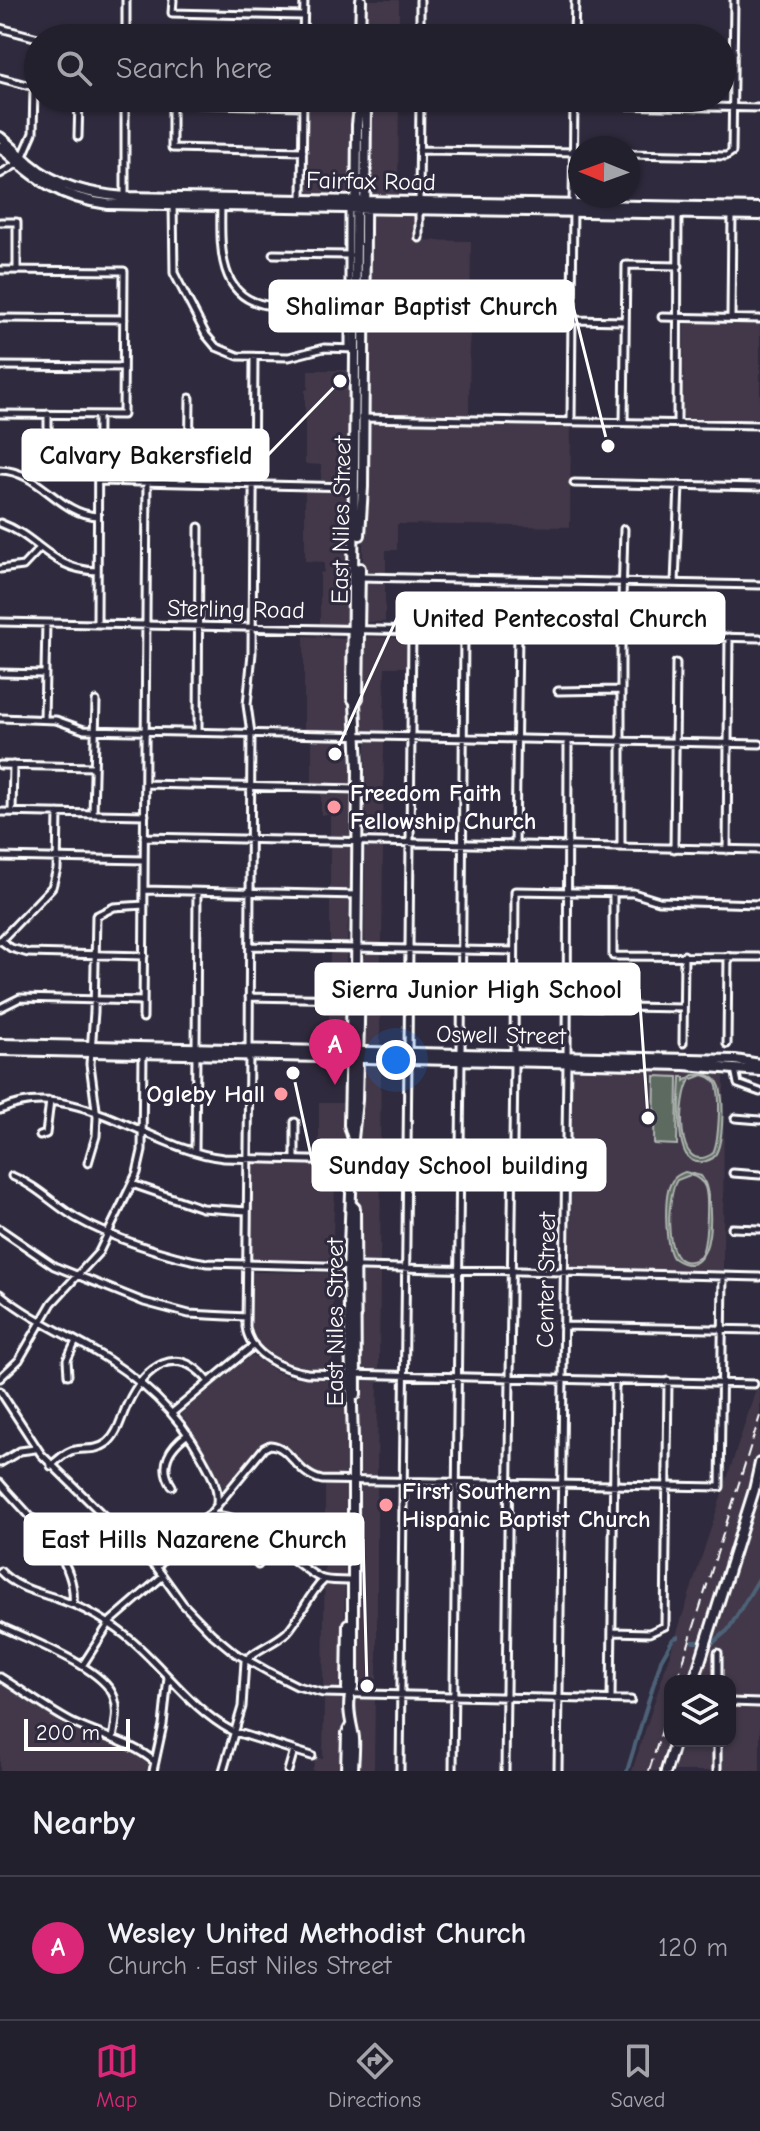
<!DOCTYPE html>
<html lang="en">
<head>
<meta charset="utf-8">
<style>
  :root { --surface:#23202e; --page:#2f2d3a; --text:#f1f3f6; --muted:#a3a3aa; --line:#403e4a; --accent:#db2777 }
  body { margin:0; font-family:"Comic Neue",sans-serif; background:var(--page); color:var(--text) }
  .controls { position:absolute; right:24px; bottom:24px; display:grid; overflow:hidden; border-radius:16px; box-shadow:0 2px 6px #0004 }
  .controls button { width:72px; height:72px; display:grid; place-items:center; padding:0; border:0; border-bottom:2px solid var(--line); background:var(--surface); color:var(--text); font:40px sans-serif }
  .compass { position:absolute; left:568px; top:136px; width:72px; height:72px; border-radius:50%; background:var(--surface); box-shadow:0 2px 6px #0004; rotate:271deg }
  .scale { position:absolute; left:24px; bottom:20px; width:106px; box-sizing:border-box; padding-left:8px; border:4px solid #fff; border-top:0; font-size:22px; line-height:28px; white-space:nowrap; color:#fff; -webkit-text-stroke:6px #2f2a3d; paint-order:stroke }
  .you { position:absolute; left:396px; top:1060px; width:28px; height:28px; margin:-20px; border:6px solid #fff; border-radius:50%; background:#1a73e8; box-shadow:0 0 0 12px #1a73e833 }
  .badge { display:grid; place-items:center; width:52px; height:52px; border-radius:50%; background:var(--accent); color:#fff; font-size:26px; font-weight:700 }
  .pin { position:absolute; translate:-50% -66px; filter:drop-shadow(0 2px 4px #0008) }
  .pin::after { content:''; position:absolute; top:42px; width:28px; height:24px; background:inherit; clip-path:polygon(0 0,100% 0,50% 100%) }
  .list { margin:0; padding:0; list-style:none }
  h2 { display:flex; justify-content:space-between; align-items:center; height:104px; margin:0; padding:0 32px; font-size:34px }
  h2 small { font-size:26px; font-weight:400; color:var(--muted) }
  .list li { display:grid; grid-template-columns:52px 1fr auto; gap:24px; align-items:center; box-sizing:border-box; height:144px; padding:0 32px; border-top:2px solid var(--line) }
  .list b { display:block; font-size:30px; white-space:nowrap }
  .list p { margin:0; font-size:26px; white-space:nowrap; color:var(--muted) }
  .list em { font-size:26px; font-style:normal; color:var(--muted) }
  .icon { flex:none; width:44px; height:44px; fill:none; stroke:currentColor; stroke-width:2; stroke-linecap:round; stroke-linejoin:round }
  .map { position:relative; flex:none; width:760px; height:1771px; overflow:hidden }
  .search { position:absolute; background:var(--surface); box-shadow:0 2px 6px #0004; left:24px; right:24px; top:24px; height:88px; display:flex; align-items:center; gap:20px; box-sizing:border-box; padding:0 28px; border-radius:44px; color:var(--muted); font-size:30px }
  .sheet { height:248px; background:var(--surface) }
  nav { display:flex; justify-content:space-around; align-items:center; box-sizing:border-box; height:112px; border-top:2px solid var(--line); background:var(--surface); font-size:22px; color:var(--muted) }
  nav a { display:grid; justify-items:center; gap:4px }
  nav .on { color:var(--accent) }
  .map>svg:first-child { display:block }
</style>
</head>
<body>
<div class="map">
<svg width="760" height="1771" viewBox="0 0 760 1771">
  <rect width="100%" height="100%" fill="#2f2a3d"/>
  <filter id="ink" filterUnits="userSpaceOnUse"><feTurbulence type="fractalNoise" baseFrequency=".0125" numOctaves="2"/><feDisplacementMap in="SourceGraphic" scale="16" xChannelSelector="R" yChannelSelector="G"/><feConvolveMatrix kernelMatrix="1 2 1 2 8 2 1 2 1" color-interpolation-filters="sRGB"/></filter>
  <g filter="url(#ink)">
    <path fill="#423848" d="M 362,0 L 399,0 L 399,38 L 362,38 Z
      M 304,98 L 355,98 L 354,202 L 304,201 Z
      M 362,98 L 399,98 L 398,202 L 361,202 Z
      M 369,215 L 414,216 L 414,240 L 471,241 L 469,415 L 367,412 Z
      M 684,318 L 760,319 L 760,421 L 686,419 L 683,416 Z
      M 308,370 L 351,370 L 349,481 L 321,480 L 321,465 L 305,464 L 305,390 L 308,389 Z
      M 370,422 L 571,426 L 570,527 L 397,524 L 397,550 L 386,550 L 386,573 L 363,571 L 363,539 L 367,539 L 367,425 Z
      M 305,488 L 351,491 L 348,622 L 346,624 L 320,624 L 320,573 L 324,572 L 324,562 L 305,561 Z
      M 364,579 L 385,580 L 385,622 L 364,622 Z
      M 304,636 L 349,639 L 349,731 L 304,730 Z
      M 363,637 L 404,638 L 406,641 L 407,667 L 385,667 L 384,731 L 362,731 Z
      M 312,740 L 349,740 L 352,784 L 312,783 Z
      M 369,740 L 384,741 L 383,837 L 368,837 L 365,834 L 366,743 Z
      M 321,793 L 352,794 L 351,837 L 330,837 L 330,815 L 321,815 Z
      M 330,846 L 351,847 L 350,890 L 330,891 Z
      M 368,847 L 383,847 L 382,944 L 368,943 L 365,940 L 365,850 Z
      M 330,899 L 349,901 L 347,943 L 330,943 Z
      M 330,952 L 346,954 L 346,993 L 343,995 L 329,994 Z
      M 367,953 L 381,953 L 380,1046 L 367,1046 L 364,1043 L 364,956 Z
      M 329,1004 L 346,1006 L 346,1042 L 343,1045 L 329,1045 Z
      M 366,1064 L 381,1065 L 380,1158 L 359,1156 L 364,1066 Z
      M 577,1069 L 724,1072 L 723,1272 L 571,1268 L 572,1072 Z
      M 319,1103 L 343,1103 L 345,1157 L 319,1156 Z
      M 253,1163 L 336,1165 L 332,1259 L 251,1259 Z
      M 358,1165 L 381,1166 L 380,1265 L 358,1264 Z
      M 251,1272 L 334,1273 L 332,1372 L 306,1371 L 281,1365 L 254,1344 L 248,1333 Z
      M 358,1272 L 380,1273 L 379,1372 L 360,1369 L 357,1334 Z
      M 252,1355 L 275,1371 L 290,1377 L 342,1381 L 347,1384 L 346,1473 L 341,1476 L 315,1476 L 305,1469 L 285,1446 L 272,1442 L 262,1447 L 225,1491 L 204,1449 L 181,1414 L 217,1382 Z
      M 760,1377 L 760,1456 L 690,1681 L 670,1681 L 671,1741 L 661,1771 L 632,1771 Z
      M 378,1379 L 377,1477 L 359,1477 L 360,1380 Z
      M 325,1484 L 346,1486 L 344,1689 L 323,1688 L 325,1546 L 316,1545 L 322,1528 L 325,1528 Z
      M 360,1486 L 377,1487 L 377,1690 L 357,1689 Z
      M 759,1496 L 760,1700 L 730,1700 L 730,1681 L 722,1681 L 722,1651 L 716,1658 L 715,1681 L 700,1681 Z
      M 0,1683 L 66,1724 L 140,1756 L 149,1762 L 146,1771 L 0,1771 Z
      M 324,1698 L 344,1699 L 342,1771 L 312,1771 L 316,1757 L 323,1759 Z
      M 357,1699 L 375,1699 L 374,1771 L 356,1771 Z
      M 730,1707 L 760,1708 L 760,1771 L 721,1771 L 721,1741 L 730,1741 Z
      M 682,1741 L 714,1741 L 714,1771 L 673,1771 Z"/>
    <path fill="#5d6a60" stroke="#aeb4b0" stroke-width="2" fill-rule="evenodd" d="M 706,1074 C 713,1077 718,1080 720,1087 C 724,1102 724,1146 713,1158 C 669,1182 681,1099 681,1077 L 685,1077 L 685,1081 L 694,1075 ZM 703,1075 C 709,1077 711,1077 715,1082 C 722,1092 719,1145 712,1154 C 674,1177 679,1095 690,1080 Z
      M 655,1076 L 678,1077 L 677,1145 L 654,1144 Z
      M 685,1172 L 701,1176 C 715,1192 718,1289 673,1258 C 665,1247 664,1198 670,1185 C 673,1177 678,1175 685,1172 ZM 690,1175 C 697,1177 702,1180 705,1187 C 709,1199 707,1247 700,1257 C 660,1282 667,1194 677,1180 Z"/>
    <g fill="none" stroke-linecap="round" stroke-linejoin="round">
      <path stroke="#4d6278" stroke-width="4" d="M 693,1642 L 700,1642
        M 714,1642 L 728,1630 L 760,1577
        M 627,1771 L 661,1660 L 673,1639 L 678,1637"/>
      <defs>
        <path id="minor" d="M 173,0 L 172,13 L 303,16
          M 0,28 L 38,38
          M 75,38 L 77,30
          M 126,38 L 126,0
          M 303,38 L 304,0
          M 420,38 L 420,0
          M 574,38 L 575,0
          M 722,52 L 734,52
          M 0,78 L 38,88
          M 75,98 L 125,102
          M 172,98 L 172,148 L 303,151
          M 420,101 L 760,108
          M 172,103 L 303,106
          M 78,137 L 79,99
          M 419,150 L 580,152
          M 628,154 L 726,156 L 732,152 L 734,0
          M 23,156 L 33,133 L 34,87
          M 0,174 L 17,164
          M 302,199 L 303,98
          M 125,200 L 125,98
          M 419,202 L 420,99
          M 173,203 L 174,273 L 206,335 L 216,347 L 238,356 L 289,357 L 324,348 L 355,349
          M 221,205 C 220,256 219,310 288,306 C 309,305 328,301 350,302
          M 349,209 L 349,348
          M 0,222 L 17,222 L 17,270
          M 419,238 L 419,210
          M 273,254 L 350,255
          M 0,270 L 124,271 L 123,415 L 0,414
          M 662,317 L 760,319
          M 0,318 L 124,319
          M 731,318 L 732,215
          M 572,320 L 625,321
          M 0,366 L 123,367
          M 361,418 L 760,425
          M 571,421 L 574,98
          M 624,422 L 626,265 L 679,266
          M 677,423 L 678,212
          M 48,447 L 48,414
          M 0,470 C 40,471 58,514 97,516
          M 98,481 L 354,487
          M 189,483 L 190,398
          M 574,483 L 760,487
          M 0,523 C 39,537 51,570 97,571
          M 0,569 L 23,566 L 40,548
          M 360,577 L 760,585
          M 675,583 L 679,485
          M 0,622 L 760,638
          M 97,624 L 98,415
          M 0,673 L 45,674
          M 558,691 L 621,690
          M 0,718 L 56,720 L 84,730 L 760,744
          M 44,719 L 46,623
          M 198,732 L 199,527
          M 0,765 L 94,767
          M 145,784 L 357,789
          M 0,812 L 145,815
          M 12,812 L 13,765
          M 93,814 L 96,701
          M 144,837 L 760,850
          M 515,845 L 518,633
          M 621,847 L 621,636 L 624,529
          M 674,849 L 676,663
          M 727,850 L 729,637
          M 0,857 L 144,860
          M 144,890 L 357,895
          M 613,893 L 613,956 L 760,957
          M 0,940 L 11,948 L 28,953 L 144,956
          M 0,941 L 52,887 L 57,869 L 58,813
          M 250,946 L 514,951
          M 249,997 L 352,999
          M 567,1006 L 683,1008
          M 0,1008 L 20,998 L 143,1001
          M 143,1018 L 147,482
          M 683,1043 L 684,955
          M 727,1044 L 728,956
          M 196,1048 L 197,892
          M 249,1049 L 251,733 L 247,705 L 252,653 L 254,357
          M 408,1053 L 412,630
          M 461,1054 L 464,632
          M 514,1055 L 515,891 L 633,893 L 659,901 L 760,904
          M 249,1057 L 246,1327 C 250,1355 282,1369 307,1373 L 754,1384
          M 735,1069 L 738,1084 L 760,1092
          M 0,1110 C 73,1075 152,1151 224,1158 L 565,1166
          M 735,1118 L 760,1120
          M 40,1136 L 46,1134 L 50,1101
          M 195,1151 L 196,1055
          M 295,1159 L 295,1122
          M 88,1163 L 96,1136 L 97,1117 L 90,1064 L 94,1012 L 96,916 L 114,907 L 144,905
          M 733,1173 L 760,1175
          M 12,1176 C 37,1186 53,1204 76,1218 C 109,1237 169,1257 207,1263 L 760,1277
          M 132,1184 L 202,1208 L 247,1211
          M 732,1228 L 760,1229
          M 0,1229 L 54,1266 L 144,1302 L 189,1314 L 246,1317
          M 0,1294 C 27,1316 59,1331 89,1348 C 136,1375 176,1409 202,1457 C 210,1472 219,1486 217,1503
          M 563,1326 L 759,1330
          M 68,1375 L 67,1360 L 76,1341
          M 0,1378 L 19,1360 L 52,1303 L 99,1252 L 137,1173 L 142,1151 L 143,1053
          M 0,1391 L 41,1454 L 157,1568 L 183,1604 L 212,1634 L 235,1653 L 269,1672 L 297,1686 L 323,1693 L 631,1700
          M 172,1413 L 254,1345
          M 0,1463 L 20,1451 L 35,1449
          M 51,1466 C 57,1460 63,1454 71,1451 C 83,1447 95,1452 107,1443 C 118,1434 121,1418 127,1405 C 145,1366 177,1342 209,1382
          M 0,1483 C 28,1516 78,1558 73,1604
          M 172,1486 C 158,1465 170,1447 188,1434
          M 208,1516 C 249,1509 287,1562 320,1578 C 329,1582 341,1580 351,1581
          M 258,1565 L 259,1560 L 278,1546
          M 157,1568 L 175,1539 L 210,1514 L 264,1448 L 270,1445 C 291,1446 295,1474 322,1480 L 720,1487 L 723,1277
          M 0,1571 C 17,1589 39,1592 61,1600 C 79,1606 96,1615 111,1625 C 157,1655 184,1705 232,1731 L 312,1756
          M 0,1626 C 29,1640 103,1667 114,1697 C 119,1711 115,1725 113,1739
          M 613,1632 L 649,1633 L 665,1626 L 668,1381
          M 82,1666 L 111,1621 L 163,1576
          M 0,1677 C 25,1692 49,1711 75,1724 C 102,1737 132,1742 155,1762
          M 718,1681 L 718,1653
          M 611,1699 L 615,1380
          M 730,1702 L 760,1703
          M 153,1771 L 163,1725 L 168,1677
          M 223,1771 L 242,1707 L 245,1661 C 256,1649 274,1644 287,1632 C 301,1617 308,1594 324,1580
          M 288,1771 L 294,1750
          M 400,1771 L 408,1060
          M 453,1771 L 461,1061
          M 505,1771 L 514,1063
          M 558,1771 L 567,1062 L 568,741
          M 717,1771 L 717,1741"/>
        <path id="major" d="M 360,38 L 361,0
          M 0,137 C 10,145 19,154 29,163 C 57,187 90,194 125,197 L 760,208
          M 0,147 C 36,178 58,198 108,204 L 760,215
          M 360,535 L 363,487 L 366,102 L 363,98
          M 355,702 L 358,698 L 360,568
          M 0,1044 L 735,1060 L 760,1064
          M 0,1050 L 684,1065 L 760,1071
          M 353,1139 L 349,1125 L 352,985 L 356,979
          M 352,1205 L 355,1208 L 356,1394
          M 348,1624 L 347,1689 L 350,1693
          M 694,1681 L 754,1490 L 760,1463
          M 346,1771 L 347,1733 L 350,1727
          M 353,1771 C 353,1759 356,1743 353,1732 C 350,1719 346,1700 353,1688 L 353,1439 L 348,1275 L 353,1139 L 357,1100 L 360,984 L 356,979 L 358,768 L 355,702 L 352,698 L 357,125 L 360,98
          M 666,1771 L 675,1741"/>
      </defs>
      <use href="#minor" stroke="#fff" stroke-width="11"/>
      <use href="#major" stroke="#fff" stroke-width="14"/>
      <use href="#minor" stroke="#2f2a3d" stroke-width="5"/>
      <use href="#major" stroke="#2f2a3d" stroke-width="8"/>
      <path stroke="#fff" stroke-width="2" stroke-dasharray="12 6" stroke-linecap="butt" d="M 677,1681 L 760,1416
        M 649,1771 L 670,1705"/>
    </g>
  </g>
  <g fill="#ff9aa2" stroke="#2f2a3d" stroke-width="3">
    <circle cx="334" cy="807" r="8"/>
    <circle cx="281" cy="1094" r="8"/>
    <circle cx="386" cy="1505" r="8"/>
  </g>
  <g text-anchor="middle" stroke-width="6" stroke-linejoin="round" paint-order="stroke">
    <g font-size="24" fill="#fff" stroke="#2f2a3d">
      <text transform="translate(371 181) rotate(1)" y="8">Fairfax Road</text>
      <text transform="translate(341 520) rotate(-89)" y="8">East Niles Street</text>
      <text transform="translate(236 609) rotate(1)" y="8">Sterling Road</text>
      <text transform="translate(501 1035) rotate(1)" y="8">Oswell Street</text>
      <text transform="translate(546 1280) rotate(-89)" y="8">Center Street</text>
      <text transform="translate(335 1322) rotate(-90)" y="8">East Niles Street</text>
    </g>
    <g font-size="24" font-weight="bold" fill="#fff" stroke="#2f2a3d" text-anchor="start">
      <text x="350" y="801">Freedom Faith<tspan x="350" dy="28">Fellowship Church</tspan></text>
      <text x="265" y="1102" text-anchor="end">Ogleby Hall</text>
      <text x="402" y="1499">First Southern<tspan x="402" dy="28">Hispanic Baptist Church</tspan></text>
    </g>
  </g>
  <path fill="none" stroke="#fff" stroke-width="3" d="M608 446L573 306M340 381L268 455M335 754L397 618M648 1118L639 989M293 1073L313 1165M367 1686L363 1539"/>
  <g fill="#fff" stroke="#2f2a3d" stroke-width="3">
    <circle cx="608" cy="446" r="8"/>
    <circle cx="340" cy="381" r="8"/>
    <circle cx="335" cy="754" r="8"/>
    <circle cx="648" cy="1118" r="8"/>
    <circle cx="293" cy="1073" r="8"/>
    <circle cx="367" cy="1686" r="8"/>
  </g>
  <g fill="#fff" stroke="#fff" stroke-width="3">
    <rect x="270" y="281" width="303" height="50" rx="8"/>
    <rect x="23" y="430" width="245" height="50" rx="8"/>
    <rect x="397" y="593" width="327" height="50" rx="8"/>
    <rect x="316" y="964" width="323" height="50" rx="8"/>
    <rect x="313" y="1140" width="292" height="50" rx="8"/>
    <rect x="25" y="1514" width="338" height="50" rx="8"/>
  </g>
  <g font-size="26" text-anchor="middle" font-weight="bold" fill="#111">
    <text x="422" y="315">Shalimar Baptist Church</text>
    <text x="146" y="464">Calvary Bakersfield</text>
    <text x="560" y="627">United Pentecostal Church</text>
    <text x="477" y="998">Sierra Junior High School</text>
    <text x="459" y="1174">Sunday School building</text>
    <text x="194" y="1548">East Hills Nazarene Church</text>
  </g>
</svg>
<div class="controls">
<button><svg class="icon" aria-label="layers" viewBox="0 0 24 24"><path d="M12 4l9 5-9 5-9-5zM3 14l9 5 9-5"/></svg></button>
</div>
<svg class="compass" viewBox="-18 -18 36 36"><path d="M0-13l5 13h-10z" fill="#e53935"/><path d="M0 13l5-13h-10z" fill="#a3a3aa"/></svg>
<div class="scale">200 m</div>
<div class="you"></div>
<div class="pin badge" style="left:335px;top:1085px">A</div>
<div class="search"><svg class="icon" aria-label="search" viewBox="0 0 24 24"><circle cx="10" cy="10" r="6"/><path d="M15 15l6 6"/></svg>Search here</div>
</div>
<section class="sheet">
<h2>Nearby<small></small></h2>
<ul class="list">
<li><span class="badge">A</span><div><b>Wesley United Methodist Church</b><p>Church · East Niles Street</p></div><em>120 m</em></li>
</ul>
</section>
<nav>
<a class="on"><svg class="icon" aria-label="map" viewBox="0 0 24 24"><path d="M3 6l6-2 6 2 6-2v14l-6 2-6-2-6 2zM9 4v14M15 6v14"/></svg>Map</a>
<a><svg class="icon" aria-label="directions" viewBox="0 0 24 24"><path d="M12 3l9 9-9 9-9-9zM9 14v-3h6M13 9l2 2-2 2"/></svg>Directions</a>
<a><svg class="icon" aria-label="saved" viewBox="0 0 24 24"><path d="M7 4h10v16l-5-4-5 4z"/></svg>Saved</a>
</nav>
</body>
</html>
